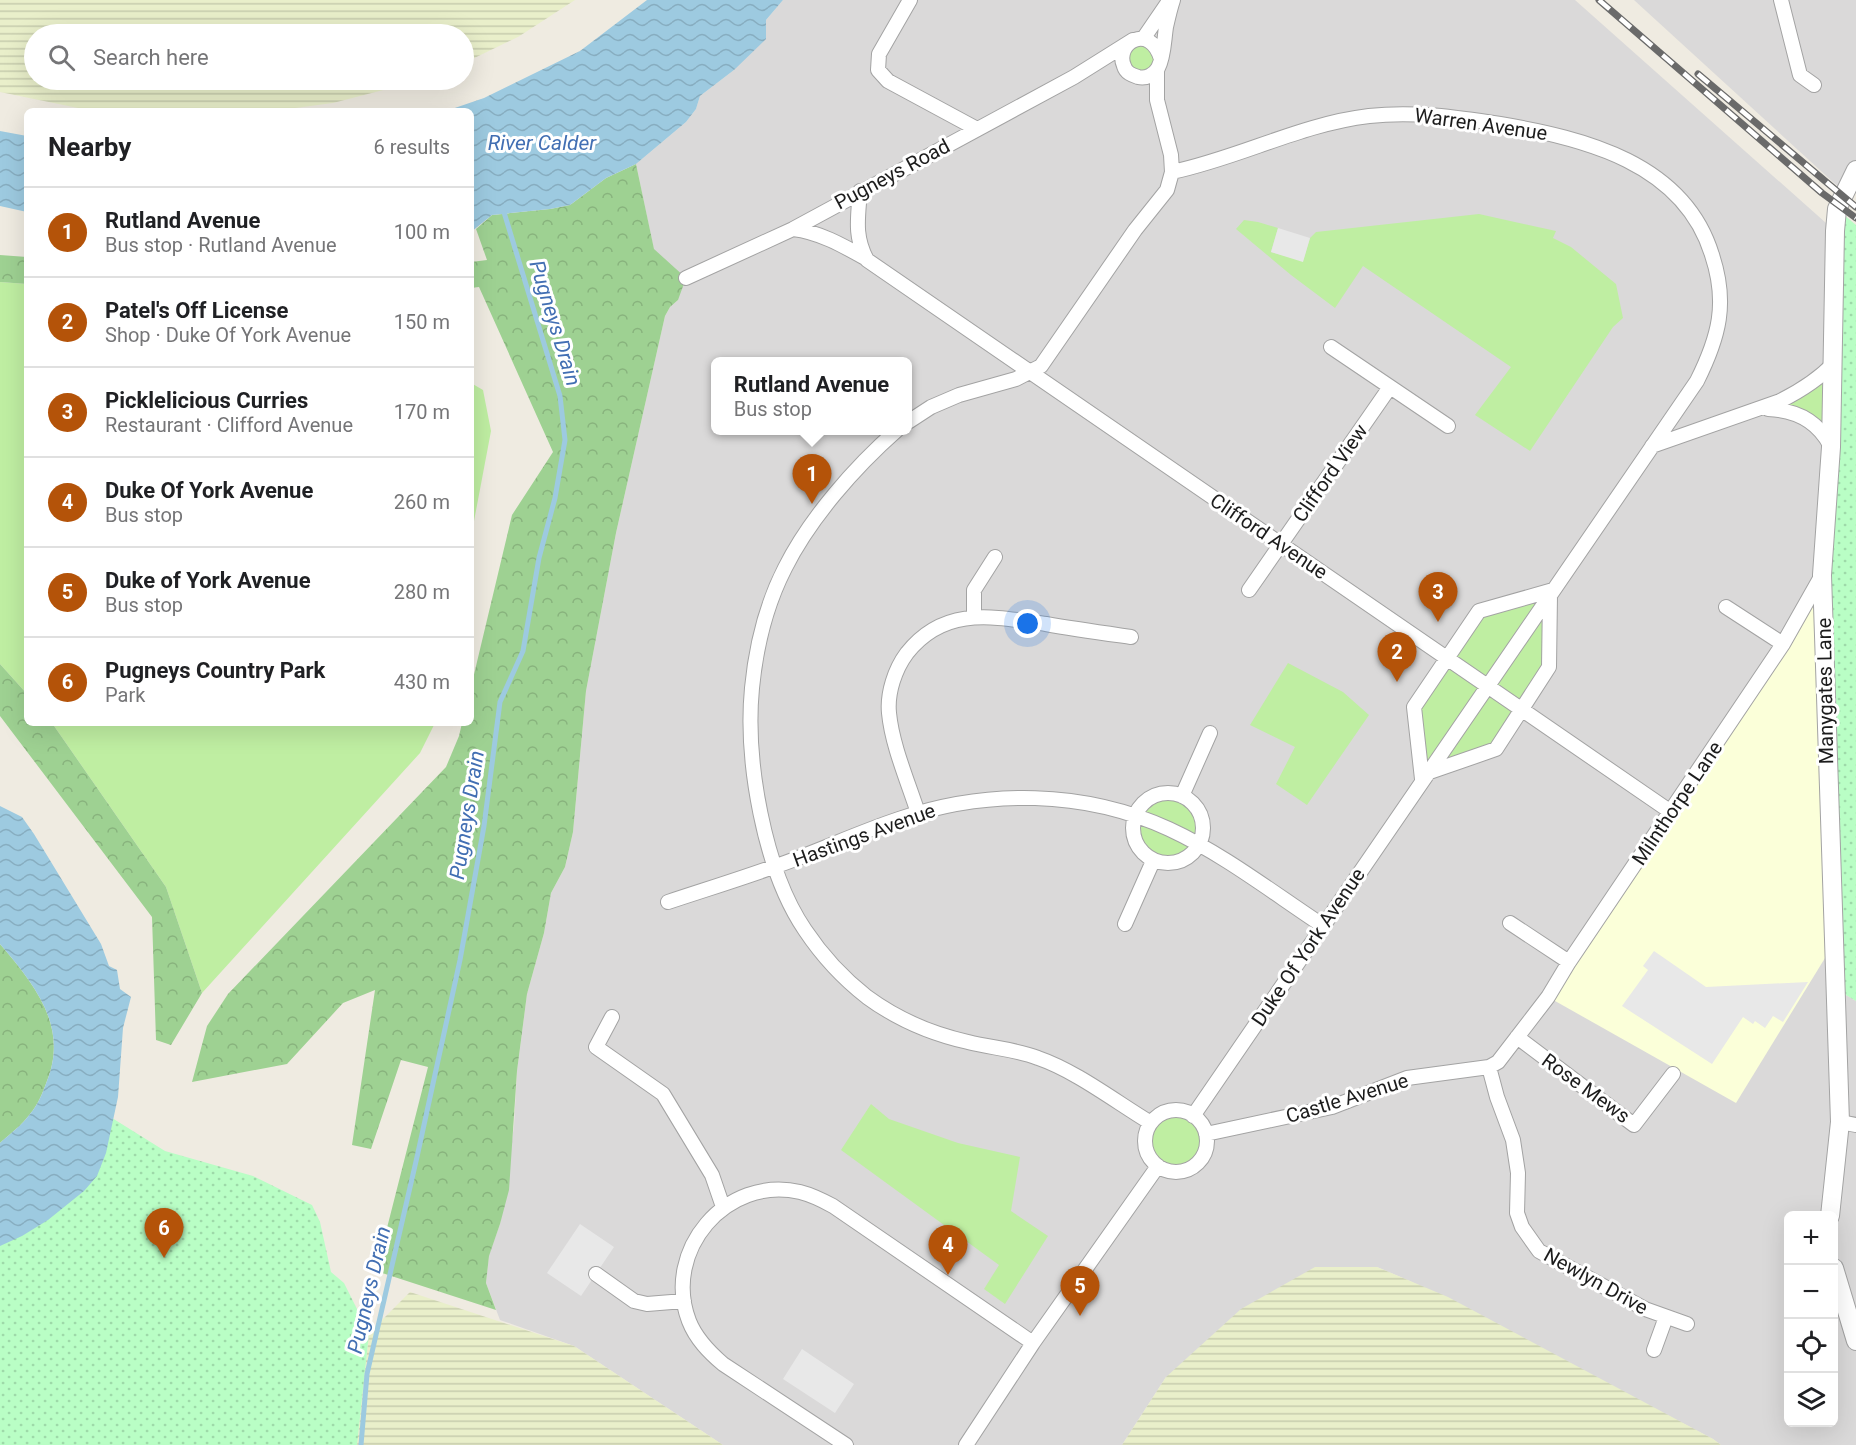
<!DOCTYPE html>
<html lang="en">
<head>
<meta charset="utf-8">
<style>
  :root { --surface:#fff; --page:#f6f6f6; --text:#202124; --muted:#757577; --line:#e0e0e0; --accent:#b45309 }
  body { margin:0; font-family:Roboto,sans-serif; background:var(--page); color:var(--text) }
  .controls { position:absolute; right:18px; bottom:18px; display:grid; overflow:hidden; border-radius:9px; box-shadow:0 6px 24px #0002 }
  .controls button { width:54px; height:54px; display:grid; place-items:center; padding:0; border:0; border-bottom:2px solid var(--line); background:var(--surface); color:var(--text); font:30px sans-serif }
  .you { position:absolute; left:1028px; top:624px; width:21px; height:21px; margin:-15px; border:4px solid #fff; border-radius:50%; background:#1a73e8; box-shadow:0 0 0 9px #1a73e833 }
  .badge { display:grid; place-items:center; width:39px; height:39px; border-radius:50%; background:var(--accent); color:#fff; font-size:20px; font-weight:700 }
  .pin { position:absolute; translate:-50% -50px; filter:drop-shadow(0 2px 3px #0008) }
  .pin::after { content:''; position:absolute; top:32px; width:21px; height:18px; background:inherit; clip-path:polygon(0 0,100% 0,50% 100%) }
  .popup { position:absolute; left:711px; top:357px; width:201px; height:78px; box-sizing:border-box; display:grid; place-content:center; border-radius:9px; background:var(--surface); filter:drop-shadow(0 2px 4px #0005); font-size:20px; white-space:nowrap; color:var(--muted) }
  .popup b { font-size:22px; color:var(--text) }
  .popup::after { content:''; position:absolute; left:50%; top:100%; margin-left:-12px; border:12px solid transparent; border-top-color:var(--surface) }
  .list { margin:0; padding:0; list-style:none }
  h2 { display:flex; justify-content:space-between; align-items:center; height:78px; margin:0; padding:0 24px; font-size:26px }
  h2 small { font-size:20px; font-weight:400; color:var(--muted) }
  .list li { display:grid; grid-template-columns:39px 1fr auto; gap:18px; align-items:center; box-sizing:border-box; height:90px; padding:0 24px; border-top:2px solid var(--line) }
  .list b { display:block; font-size:22px; white-space:nowrap }
  .list p { margin:0; font-size:20px; white-space:nowrap; color:var(--muted) }
  .list em { font-size:20px; font-style:normal; color:var(--muted) }
  .icon { flex:none; width:33px; height:33px; fill:none; stroke:currentColor; stroke-width:2; stroke-linecap:round; stroke-linejoin:round }
  .map { position:relative; flex:none; width:1856px; height:1445px; overflow:hidden }
  .search { position:absolute; background:var(--surface); box-shadow:0 6px 24px #0002; left:24px; top:24px; width:450px; height:66px; display:flex; align-items:center; gap:15px; box-sizing:border-box; padding:0 21px; border-radius:33px; color:var(--muted); font-size:22px }
  .panel { position:absolute; background:var(--surface); box-shadow:0 6px 24px #0002; left:24px; top:108px; width:450px; height:618px; border-radius:9px }
  .map>svg:first-child { display:block }
</style>
</head>
<body>
<div class="map">
<svg width="1856" height="1445" viewBox="0 0 1856 1445">
  <defs>
    <pattern id="farmland-rules" width="6" height="5" patternUnits="userSpaceOnUse" patternTransform="scale(1.5)"><rect width="6" height="5" fill="#e9efca"/><path d="M0 2.5h6" fill="none" stroke="#c7ccad"/></pattern>
    <pattern id="forest-crowns" width="20" height="18" patternUnits="userSpaceOnUse" patternTransform="scale(1.5)"><rect width="20" height="18" fill="#9ed192"/><path d="M2 6a3 3 0 1 1 6 0M12 15a3 3 0 1 1 6 0" fill="none" stroke="#88b37d"/></pattern>
    <pattern id="park-dots" width="8" height="8" patternUnits="userSpaceOnUse" patternTransform="scale(1.5)"><rect width="8" height="8" fill="#b9fec5"/><path d="M2 2h.1M6 6h.1" fill="none" stroke="#9ed9a9" stroke-width="1.8" stroke-linecap="round"/></pattern>
    <pattern id="water-waves" width="16" height="10" patternUnits="userSpaceOnUse" patternTransform="scale(1.5)"><rect width="16" height="10" fill="#9dcae0"/><path d="M0 5q4-4 8 0t8 0" fill="none" stroke="#87adc0"/></pattern>
  </defs>
  <rect width="100%" height="100%" fill="#efebe1"/>
  <path fill="#dad9d9" fill-rule="evenodd" d="M 783,0 L 1575,0 L 1835,231 L 1833,945 L 1836,989 L 1856,1001 L 1856,1445 L 1721,1445 L 1713,1439 L 1410,1281 L 1377,1267 L 1166,1377 L 1122,1445 L 723,1445 L 574,1346 L 500,1320 L 486,1283 L 489,1255 L 500,1224 L 514,1126 L 517,1071 L 527,994 L 544,933 L 551,893 L 565,867 L 573,832 L 586,691 L 616,533 L 665,316 L 670,307 L 678,300 L 654,250 L 636,164 L 686,122 L 696,109 L 700,96 L 734,70 L 766,20 ZM 716,362 L 908,362 L 908,430 L 716,430 ZM 1788,1216 L 1834,1216 L 1834,1422 L 1788,1422 Z
    M 1634,0 L 1856,0 L 1856,170 L 1845,193 Z"/>
  <path fill="#fbffd9" d="M 1822,575 L 1833,945 L 1736,1103 L 1548,997 Z"/>
  <path fill="url(#farmland-rules)" d="M 0,0 L 575,0 L 518,37 L 464,63 L 464,34 L 34,34 L 34,80 L 422,80 L 333,103 L 273,111 L 132,111 L 78,108 L 0,92 Z
    M 1315,1267 L 1377,1267 L 1448,1297 L 1713,1439 L 1721,1445 L 1122,1445 L 1166,1377 L 1241,1309 Z
    M 410,1292 L 574,1346 L 723,1445 L 357,1445 L 369,1333 Z"/>
  <path fill="#bfeea2" d="M 1151,41 L 1157,70 L 1131,75 L 1126,46 Z
    M 1479,214 L 1556,231 L 1553,238 L 1571,247 L 1616,284 L 1623,318 L 1613,327 L 1530,451 L 1475,415 L 1511,367 L 1363,266 L 1335,308 L 1291,275 L 1236,229 L 1244,220 L 1258,222 L 1278,228 L 1271,252 L 1303,261 L 1310,238 L 1316,232 Z
    M 0,282 L 27,284 L 27,694 L 0,664 Z
    M 1825,373 L 1831,447 L 1780,401 Z
    M 471,383 L 483,390 L 491,431 L 471,537 Z
    M 1553,590 L 1549,667 L 1496,749 L 1427,773 L 1414,707 L 1479,611 Z
    M 1288,663 L 1343,692 L 1369,715 L 1307,805 L 1276,784 L 1295,747 L 1250,725 Z
    M 52,723 L 435,723 L 420,753 L 202,993 L 166,887 Z
    M1133 828a35 35 0 1 1 70 0a35 35 0 1 1-70 0Z
    M 871,1104 L 889,1119 L 958,1143 L 1020,1157 L 1011,1211 L 1048,1236 L 1005,1304 L 984,1289 L 999,1265 L 841,1150 Z
    M1145 1141a31 31 0 1 1 62 0a31 31 0 1 1-62 0Z"/>
  <path fill="url(#forest-crowns)" d="M 636,164 L 654,249 L 686,278 L 678,300 L 670,307 L 665,316 L 616,533 L 586,691 L 573,832 L 565,867 L 551,893 L 544,933 L 527,994 L 517,1071 L 509,1190 L 500,1224 L 489,1256 L 486,1283 L 496,1310 L 376,1271 L 428,1067 L 401,1060 L 371,1149 L 352,1145 L 375,990 L 343,1003 L 287,1064 L 192,1082 L 207,1026 L 228,994 L 446,767 L 459,736 L 462,723 L 471,723 L 471,687 L 512,515 L 553,452 L 479,287 L 471,288 L 471,262 L 487,260 L 476,229 L 492,215 L 550,209 L 570,205 L 606,178 Z
    M 0,255 L 27,257 L 27,284 L 0,282 Z
    M 0,664 L 27,694 L 27,723 L 52,723 L 166,887 L 202,993 L 171,1045 L 156,1040 L 152,917 L 0,716 Z
    M 0,944 C 34,984 69,1026 47,1081 C 43,1092 38,1105 30,1114 C 22,1125 10,1134 0,1143 Z"/>
  <path fill="url(#park-dots)" d="M 1837,209 L 1856,225 L 1856,1001 L 1836,989 L 1827,778 Z
    M 80,1098 L 165,1151 L 253,1176 L 312,1205 L 320,1222 L 331,1272 L 344,1283 L 369,1333 L 357,1445 L 0,1445 L 0,1190 Z"/>
  <path fill="#e8e8e8" d="M 1278,228 L 1310,238 L 1303,262 L 1271,252 Z
    M 1654,951 L 1706,987 L 1808,982 L 1783,1022 L 1773,1016 L 1765,1028 L 1755,1021 L 1753,1024 L 1743,1017 L 1712,1064 L 1622,1006 L 1648,970 L 1643,966 Z
    M 580,1224 L 614,1247 L 581,1296 L 547,1273 Z
    M 802,1349 L 854,1384 L 835,1413 L 783,1379 Z"/>
  <path fill="url(#water-waves)" d="M 647,0 L 783,0 L 766,20 L 766,39 L 734,70 L 700,96 L 696,109 L 686,122 L 636,164 L 606,178 L 570,205 L 550,209 L 492,215 L 471,232 L 471,111 L 446,111 L 484,98 L 580,51 Z
    M 0,131 L 27,136 L 27,212 L 0,206 Z
    M 0,806 L 22,817 L 34,834 L 101,944 L 109,966 L 117,970 L 120,989 L 131,997 L 123,1028 L 118,1097 L 106,1153 L 97,1176 L 84,1191 L 48,1220 L 22,1236 L 0,1246 L 0,1143 C 10,1134 22,1125 30,1114 C 38,1105 43,1092 47,1081 C 69,1026 34,984 0,944 Z"/>
  <g fill="none" stroke-linecap="round" stroke-linejoin="round">
    <path stroke="#9dcae0" stroke-width="5" d="M 361,1445 L 367,1374 L 417,1157 L 460,960 L 484,826 L 500,702 L 523,651 L 539,558 L 555,498 L 565,440 L 560,396 L 503,209"/>
    <defs>
      <path id="minor" d="M 910,0 L 879,54 L 878,70 L 888,81 L 977,129
        M 1781,0 L 1800,75 L 1814,85
        M 1143,39 L 1169,1
        M 1161,59 C 1150,22 1114,43 1124,66 C 1126,73 1132,75 1138,77 C 1146,79 1154,75 1158,68 C 1164,57 1164,40 1166,27 C 1168,18 1170,9 1173,0
        M 1157,70 L 1157,100 L 1171,155 L 1172,172
        M 860,191 C 858,218 854,236 867,260 L 1671,812
        M 793,229 C 819,232 842,245 865,258
        M 686,278 L 793,229 L 1074,77 L 1133,40
        M 1331,347 L 1448,426
        M 1768,409 C 1795,410 1817,420 1830,445
        M 908,422 L 931,407 L 959,395 L 1016,379 L 1041,366 L 1135,230 L 1167,190 L 1172,172 C 1239,158 1301,124 1369,116 C 1413,111 1456,117 1500,124 C 1584,138 1684,163 1712,255 C 1728,303 1719,337 1697,381 L 1193,1116
        M 897,430 C 855,467 810,518 785,568 C 766,605 756,647 752,688 C 745,760 764,870 805,930 C 821,954 844,979 867,997 C 897,1019 932,1034 968,1042 C 991,1048 1015,1049 1038,1058 C 1076,1071 1116,1102 1151,1123
        M 1652,446 L 1780,401 C 1800,391 1819,379 1834,363
        M 1249,590 L 1390,387
        M 1726,607 L 1783,644
        M 974,617 L 974,590 L 995,557
        M 1427,773 L 1496,749 L 1549,667 L 1550,595
        M 1422,779 L 1414,707 L 1479,611 L 1553,590
        M1133 828a35 35 0 1 1 70 0a35 35 0 1 1-70 0Z
        M 1182,796 L 1210,733
        M 918,813 C 908,782 892,745 889,713 C 887,693 895,669 907,653 C 945,605 994,617 1046,624 C 1074,629 1103,633 1131,637
        M 668,902 C 704,890 740,879 776,866 C 817,852 857,833 899,819 C 987,789 1084,790 1169,829 C 1223,854 1272,892 1322,925
        M 1510,923 L 1569,962
        M 1125,924 L 1153,861
        M 612,1017 L 596,1047 L 663,1094 L 712,1175 L 723,1207
        M 1517,1037 L 1634,1125 L 1673,1074
        M 1489,1067 L 1497,1097 L 1513,1140 L 1518,1173 L 1517,1213 L 1522,1227 L 1539,1251 L 1645,1309 L 1687,1324
        M1145 1141a31 31 0 1 1 62 0a31 31 0 1 1-62 0Z
        M 1840,1122 L 1856,1125
        M 1206,1134 L 1332,1107 L 1407,1078 L 1489,1067 L 1498,1062 L 1548,997 L 1569,962 L 1783,644 L 1822,575
        M 596,1274 L 634,1301 L 647,1304 L 684,1301
        M 1654,1350 L 1666,1317
        M 846,1445 L 723,1364 C 709,1352 696,1339 689,1321 C 662,1251 726,1175 800,1192 C 812,1195 822,1200 833,1206 L 1033,1343
        M 966,1445 L 1033,1343 L 1158,1166"/>
      <path id="tertiary" d="M 1830,1216 L 1840,1122 L 1822,575 L 1831,447 L 1835,231 L 1837,209 L 1856,170
        M 1834,1268 L 1856,1341"/>
    </defs>
    <use href="#minor" stroke="#a3a3a3" stroke-width="16"/>
    <use href="#tertiary" stroke="#a3a3a3" stroke-width="20"/>
    <use href="#minor" stroke="#fff" stroke-width="14"/>
    <use href="#tertiary" stroke="#fff" stroke-width="18"/>
    <defs>
      <path id="rail" d="M 1599,0 L 1822,193 L 1856,218
        M 1698,74 L 1856,207"/>
    </defs>
    <use href="#rail" stroke="#6a6a6a" stroke-width="7"/>
    <use href="#rail" stroke="#fff" stroke-width="4.5" stroke-dasharray="14" stroke-linecap="butt"/>
  </g>
  <g text-anchor="middle" stroke-width="6" stroke-linejoin="round" paint-order="stroke">
    <g font-size="20" fill="#1c1c1c" stroke="#fff">
      <text transform="translate(1481 124) rotate(8)" y="7">Warren Avenue</text>
      <text transform="translate(892 174) rotate(-28)" y="7">Pugneys Road</text>
      <text transform="translate(1330 473) rotate(-55)" y="7">Clifford View</text>
      <text transform="translate(1269 536) rotate(34)" y="7">Clifford Avenue</text>
      <text transform="translate(1825 691) rotate(-91)" y="7">Manygates Lane</text>
      <text transform="translate(1677 803) rotate(-56)" y="7">Milnthorpe Lane</text>
      <text transform="translate(864 835) rotate(-20)" y="7">Hastings Avenue</text>
      <text transform="translate(1308 947) rotate(-56)" y="7">Duke Of York Avenue</text>
      <text transform="translate(1586 1088) rotate(36)" y="7">Rose Mews</text>
      <text transform="translate(1347 1098) rotate(-17)" y="7">Castle Avenue</text>
      <text transform="translate(1596 1281) rotate(29)" y="7">Newlyn Drive</text>
    </g>
    <g font-size="21" font-style="italic" fill="#426fb3" stroke="#fff">
      <text x="542" y="150">River Calder</text>
      <text transform="translate(555 323) rotate(73)" y="7">Pugneys Drain</text>
      <text transform="translate(467 815) rotate(-81)" y="7">Pugneys Drain</text>
      <text transform="translate(369 1290) rotate(-77)" y="7">Pugneys Drain</text>
    </g>
  </g>
</svg>
<div class="controls">
<button>+</button>
<button>−</button>
<button><svg class="icon" aria-label="locate" viewBox="0 0 24 24"><circle cx="12" cy="12" r="6"/><path d="M12 2v4M12 18v4M2 12h4M18 12h4"/></svg></button>
<button><svg class="icon" aria-label="layers" viewBox="0 0 24 24"><path d="M12 4l9 5-9 5-9-5zM3 14l9 5 9-5"/></svg></button>
</div>
<div class="you"></div>
<div class="pin badge" style="left:812px;top:504px">1</div>
<div class="popup"><b>Rutland Avenue</b>Bus stop</div>
<div class="pin badge" style="left:1397px;top:682px">2</div>
<div class="pin badge" style="left:1438px;top:622px">3</div>
<div class="pin badge" style="left:948px;top:1275px">4</div>
<div class="pin badge" style="left:1080px;top:1316px">5</div>
<div class="pin badge" style="left:164px;top:1258px">6</div>
<div class="search"><svg class="icon" aria-label="search" viewBox="0 0 24 24"><circle cx="10" cy="10" r="6"/><path d="M15 15l6 6"/></svg>Search here</div>
<section class="panel">
<h2>Nearby<small>6 results</small></h2>
<ul class="list">
<li><span class="badge">1</span><div><b>Rutland Avenue</b><p>Bus stop · Rutland Avenue</p></div><em>100 m</em></li>
<li><span class="badge">2</span><div><b>Patel's Off License</b><p>Shop · Duke Of York Avenue</p></div><em>150 m</em></li>
<li><span class="badge">3</span><div><b>Picklelicious Curries</b><p>Restaurant · Clifford Avenue</p></div><em>170 m</em></li>
<li><span class="badge">4</span><div><b>Duke Of York Avenue</b><p>Bus stop</p></div><em>260 m</em></li>
<li><span class="badge">5</span><div><b>Duke of York Avenue</b><p>Bus stop</p></div><em>280 m</em></li>
<li><span class="badge">6</span><div><b>Pugneys Country Park</b><p>Park</p></div><em>430 m</em></li>
</ul>
</section>
</div>
</body>
</html>
